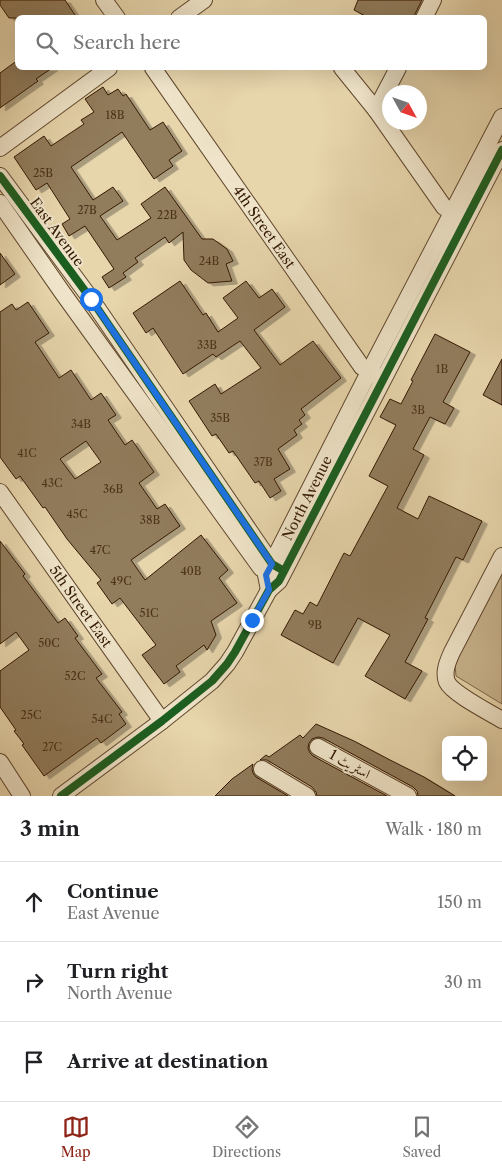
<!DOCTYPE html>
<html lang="en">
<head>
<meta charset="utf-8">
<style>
  :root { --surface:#fff; --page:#f6f6f6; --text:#202124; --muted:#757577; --line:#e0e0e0; --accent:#8f2418 }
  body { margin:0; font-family:"Libre Caslon Text",Amiri,serif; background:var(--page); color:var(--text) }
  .controls { position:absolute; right:15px; bottom:15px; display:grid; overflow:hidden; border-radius:8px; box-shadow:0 5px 20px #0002 }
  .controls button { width:45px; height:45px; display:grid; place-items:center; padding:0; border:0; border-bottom:1px solid var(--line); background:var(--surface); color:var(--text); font:25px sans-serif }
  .compass { position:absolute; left:382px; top:85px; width:45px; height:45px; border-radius:50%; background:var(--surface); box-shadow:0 5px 20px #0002; rotate:130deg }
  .stop { position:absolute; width:15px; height:15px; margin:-11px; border:4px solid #1a73e8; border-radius:50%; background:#fff }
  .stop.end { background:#1a73e8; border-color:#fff; box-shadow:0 1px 5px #0008 }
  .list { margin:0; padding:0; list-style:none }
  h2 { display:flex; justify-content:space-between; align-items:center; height:65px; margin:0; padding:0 20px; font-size:21px }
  h2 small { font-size:16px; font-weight:400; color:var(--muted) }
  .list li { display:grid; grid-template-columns:32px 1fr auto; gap:15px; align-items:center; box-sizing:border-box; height:80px; padding:0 20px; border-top:1px solid var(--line) }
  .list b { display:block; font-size:19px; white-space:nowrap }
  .list p { margin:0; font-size:16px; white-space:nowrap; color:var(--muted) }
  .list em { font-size:16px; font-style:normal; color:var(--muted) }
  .icon { flex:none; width:28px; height:28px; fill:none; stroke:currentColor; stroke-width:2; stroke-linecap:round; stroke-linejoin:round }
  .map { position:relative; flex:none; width:502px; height:796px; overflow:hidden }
  .search { position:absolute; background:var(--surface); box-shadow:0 5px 20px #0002; left:15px; right:15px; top:15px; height:55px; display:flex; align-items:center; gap:12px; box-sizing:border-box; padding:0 18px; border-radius:8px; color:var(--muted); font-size:19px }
  .sheet { height:305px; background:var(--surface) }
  nav { display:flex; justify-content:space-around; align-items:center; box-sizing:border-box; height:70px; border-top:1px solid var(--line); background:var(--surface); font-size:14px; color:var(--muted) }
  nav a { display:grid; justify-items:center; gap:2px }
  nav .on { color:var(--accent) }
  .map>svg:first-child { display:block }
</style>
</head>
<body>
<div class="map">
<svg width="502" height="796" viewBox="0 0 502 796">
  <defs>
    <filter id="shadow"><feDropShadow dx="5.5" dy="3" stdDeviation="0" flood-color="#0004"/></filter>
  </defs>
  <rect width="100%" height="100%" fill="#e7d5ac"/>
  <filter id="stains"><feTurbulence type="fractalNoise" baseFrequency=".004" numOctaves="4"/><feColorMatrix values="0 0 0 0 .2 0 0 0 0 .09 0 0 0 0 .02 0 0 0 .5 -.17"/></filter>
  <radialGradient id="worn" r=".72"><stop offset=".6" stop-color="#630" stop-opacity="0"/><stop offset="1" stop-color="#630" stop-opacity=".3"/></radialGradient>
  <path fill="#c9b58f" stroke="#7e6749" d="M 502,572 L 502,704 L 456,676 L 455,665 L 460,652 Z"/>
  <path fill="#917b5b" stroke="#341903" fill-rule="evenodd" filter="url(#shadow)" d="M 0,0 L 65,0 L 77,18 L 9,18 L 0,5 Z
    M 358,0 L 422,0 L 413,18 L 369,18 L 354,10 Z
    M 18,60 L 18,68 L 52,68 L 36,79 L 38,81 L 0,108 L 0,73 Z
    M 103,87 L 108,95 L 118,89 L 123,96 L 126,94 L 150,130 L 163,122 L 182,151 L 169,160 L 173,166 L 154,179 L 122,132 L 71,167 L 93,200 L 113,187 L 123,201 L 100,216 L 117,240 L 151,218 L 141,204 L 165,187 L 202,239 L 213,239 L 227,249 L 233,261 L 226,264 L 232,281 L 208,283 L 191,270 L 184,260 L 183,232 L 169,243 L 165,237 L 135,258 L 138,262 L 123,273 L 126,277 L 109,288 L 102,277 L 114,269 L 85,226 L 69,236 L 62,224 L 70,219 L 47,183 L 36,190 L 14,157 L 44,136 L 51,146 L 84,124 L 81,120 L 94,112 L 85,99 Z
    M 0,253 L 15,274 L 0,285 Z
    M 180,281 L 203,315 L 206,313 L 218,332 L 238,318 L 223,298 L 246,281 L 259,298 L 272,289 L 285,307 L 254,330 L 280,365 L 313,341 L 341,378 L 301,409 L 305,415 L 299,420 L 302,424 L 294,430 L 297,435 L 278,449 L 290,469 L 274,479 L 281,491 L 270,498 L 259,481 L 255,483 L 233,451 L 229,453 L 216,434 L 212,436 L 189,401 L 215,384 L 221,394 L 261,368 L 240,341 L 216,357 L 213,354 L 183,374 L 153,328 L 146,333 L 133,313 Z
    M 28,302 L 49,333 L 35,342 L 59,378 L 71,370 L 91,400 L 101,393 L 116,415 L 108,420 L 125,445 L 132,440 L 154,472 L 139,483 L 157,509 L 165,504 L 180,526 L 131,560 L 145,580 L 201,535 L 228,570 L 219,578 L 237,603 L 211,621 L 216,635 L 207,650 L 204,645 L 176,666 L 180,672 L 164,684 L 142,655 L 156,645 L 120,598 L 112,604 L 97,583 L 101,580 L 67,539 L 45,507 L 43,508 L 20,476 L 16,479 L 0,457 L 0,312 L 12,304 L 16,310 ZM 86,441 L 101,462 L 75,479 L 60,459 Z
    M 435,334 L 470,352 L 443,402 L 454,408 L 445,424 L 430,417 L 413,449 L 424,455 L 397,508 L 418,519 L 429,496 L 482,521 L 463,560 L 456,557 L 425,618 L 428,619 L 405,662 L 422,671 L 405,699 L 365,676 L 390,635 L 358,618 L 333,663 L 281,635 L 295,610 L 303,614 L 310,602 L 317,606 L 344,553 L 350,556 L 388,486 L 369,476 L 396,425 L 380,417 L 390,399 L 401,404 L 413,381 L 411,380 Z
    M 502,359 L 502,405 L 483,395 Z
    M 0,541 L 25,574 L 23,576 L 58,623 L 65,618 L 78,636 L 75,638 L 102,674 L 96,678 L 122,712 L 119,714 L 126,724 L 101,743 L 97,738 L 44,776 L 22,745 L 24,744 L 14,731 L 16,730 L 0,707 L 0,671 L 29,650 L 16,632 L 0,644 Z
    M 316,724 L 354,741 L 390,760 L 424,777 L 455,796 L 418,796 L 417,791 L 413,787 L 323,738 L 318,737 L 312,739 L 309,743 L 308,748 L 310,753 L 313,756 L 387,796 L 317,796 L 316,792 L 312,787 L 267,760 L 260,760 L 266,755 L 269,757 L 300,735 L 303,738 Z
    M 253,764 L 252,769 L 253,773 L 256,777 L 288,796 L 215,796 L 232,779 Z"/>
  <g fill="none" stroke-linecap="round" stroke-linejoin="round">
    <defs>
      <g id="minor">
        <path d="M 104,0 L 117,18"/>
        <path d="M 179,18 L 204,0"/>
        <path d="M 424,18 L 433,0"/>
        <path id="s1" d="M 153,68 L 362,367 L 377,376"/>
        <path d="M 342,68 L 376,110 L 444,207 L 461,218"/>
        <path d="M 376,110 L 398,68"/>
        <path d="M 0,148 L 109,68"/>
        <path d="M 0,176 L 91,299 L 272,564 L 279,568"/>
        <path d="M 0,203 L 62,292 L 261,568"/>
        <path id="s2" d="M 0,492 L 162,721"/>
        <path d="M 502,556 L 452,652 C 448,661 443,672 447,682 C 453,694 489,712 502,720"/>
        <path d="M 269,590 L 266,575 L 369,372 L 502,117"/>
        <path d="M 318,747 L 408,796"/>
        <path d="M 0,762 L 22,796"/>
        <path d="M 262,769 L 307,796"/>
        <path d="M 61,796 L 162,721 L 212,681 L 227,664 L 235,652 L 269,590 L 279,581 L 502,150"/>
      </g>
    </defs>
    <use href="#minor" stroke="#61482d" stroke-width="18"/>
    <use href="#minor" stroke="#efe4c9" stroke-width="16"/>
    <defs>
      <path id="cycleway" d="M 0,176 L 91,299 L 272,564 L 284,571
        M 61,796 L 162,721 L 212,681 L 227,664 L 235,652 L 269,590 L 279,581 L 502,150"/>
    </defs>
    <use href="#cycleway" stroke="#efe4c9" stroke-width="11"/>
    <use href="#cycleway" stroke="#1b5e20" stroke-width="8"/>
  </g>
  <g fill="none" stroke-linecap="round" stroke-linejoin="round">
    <path stroke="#1a73e8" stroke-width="6" d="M 91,299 L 272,564 L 266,575 L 269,590 L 252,620"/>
  </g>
  <g text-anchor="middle" stroke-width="4" stroke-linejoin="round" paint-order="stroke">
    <g font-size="11" fill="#4b3219">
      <text x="115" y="119">18B</text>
      <text x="43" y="177">25B</text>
      <text x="87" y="214">27B</text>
      <text x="167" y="219">22B</text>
      <text x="209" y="265">24B</text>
      <text x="207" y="349">33B</text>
      <text x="442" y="373">1B</text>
      <text x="418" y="414">3B</text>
      <text x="220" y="422">35B</text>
      <text x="81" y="428">34B</text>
      <text x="27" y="457">41C</text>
      <text x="263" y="466">37B</text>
      <text x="52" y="487">43C</text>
      <text x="113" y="493">36B</text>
      <text x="77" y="518">45C</text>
      <text x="150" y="524">38B</text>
      <text x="100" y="554">47C</text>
      <text x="191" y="575">40B</text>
      <text x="121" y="585">49C</text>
      <text x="149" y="617">51C</text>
      <text x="315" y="629">9B</text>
      <text x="49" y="647">50C</text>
      <text x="75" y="680">52C</text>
      <text x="31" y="719">25C</text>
      <text x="102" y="723">54C</text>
      <text x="52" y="751">27C</text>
    </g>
    <g font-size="14" fill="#341903" stroke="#efe4c9">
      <text dy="5" stroke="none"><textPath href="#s1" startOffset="194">4th Street East</textPath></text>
      <text transform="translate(57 232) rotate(54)" y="5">East Avenue</text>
      <text transform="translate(307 498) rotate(-63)" y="5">North Avenue</text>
      <text dy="5" stroke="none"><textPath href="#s2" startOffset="140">5th Street East</textPath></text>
      <text transform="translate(350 764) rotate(29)" y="5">اسٹریٹ 1</text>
    </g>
  </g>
  <rect width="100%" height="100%" filter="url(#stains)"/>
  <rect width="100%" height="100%" fill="url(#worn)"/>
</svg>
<div class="controls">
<button><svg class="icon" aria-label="locate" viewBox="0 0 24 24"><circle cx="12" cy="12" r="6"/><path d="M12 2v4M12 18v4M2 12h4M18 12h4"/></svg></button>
</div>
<svg class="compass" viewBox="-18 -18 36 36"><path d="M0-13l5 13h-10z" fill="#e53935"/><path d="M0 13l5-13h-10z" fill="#757577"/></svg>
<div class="stop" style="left:91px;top:299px"></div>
<div class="stop end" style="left:252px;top:620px"></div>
<div class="search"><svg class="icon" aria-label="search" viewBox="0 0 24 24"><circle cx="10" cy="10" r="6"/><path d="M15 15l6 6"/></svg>Search here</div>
</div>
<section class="sheet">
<h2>3 min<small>Walk · 180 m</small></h2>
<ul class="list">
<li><svg class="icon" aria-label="ahead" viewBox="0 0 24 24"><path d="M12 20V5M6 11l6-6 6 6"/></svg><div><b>Continue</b><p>East Avenue</p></div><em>150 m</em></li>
<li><svg class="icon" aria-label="right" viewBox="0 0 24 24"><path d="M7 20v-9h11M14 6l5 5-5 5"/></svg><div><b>Turn right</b><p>North Avenue</p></div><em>30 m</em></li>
<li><svg class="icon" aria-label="arrive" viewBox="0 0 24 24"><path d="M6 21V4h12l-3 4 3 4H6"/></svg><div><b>Arrive at destination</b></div></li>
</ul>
</section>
<nav>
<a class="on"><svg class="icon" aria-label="map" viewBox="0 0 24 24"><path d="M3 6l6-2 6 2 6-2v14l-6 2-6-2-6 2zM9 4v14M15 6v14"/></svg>Map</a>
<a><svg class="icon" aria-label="directions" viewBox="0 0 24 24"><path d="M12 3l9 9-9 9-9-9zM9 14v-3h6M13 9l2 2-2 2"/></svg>Directions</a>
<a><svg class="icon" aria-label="saved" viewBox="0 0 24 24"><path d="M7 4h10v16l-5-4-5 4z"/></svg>Saved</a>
</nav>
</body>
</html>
